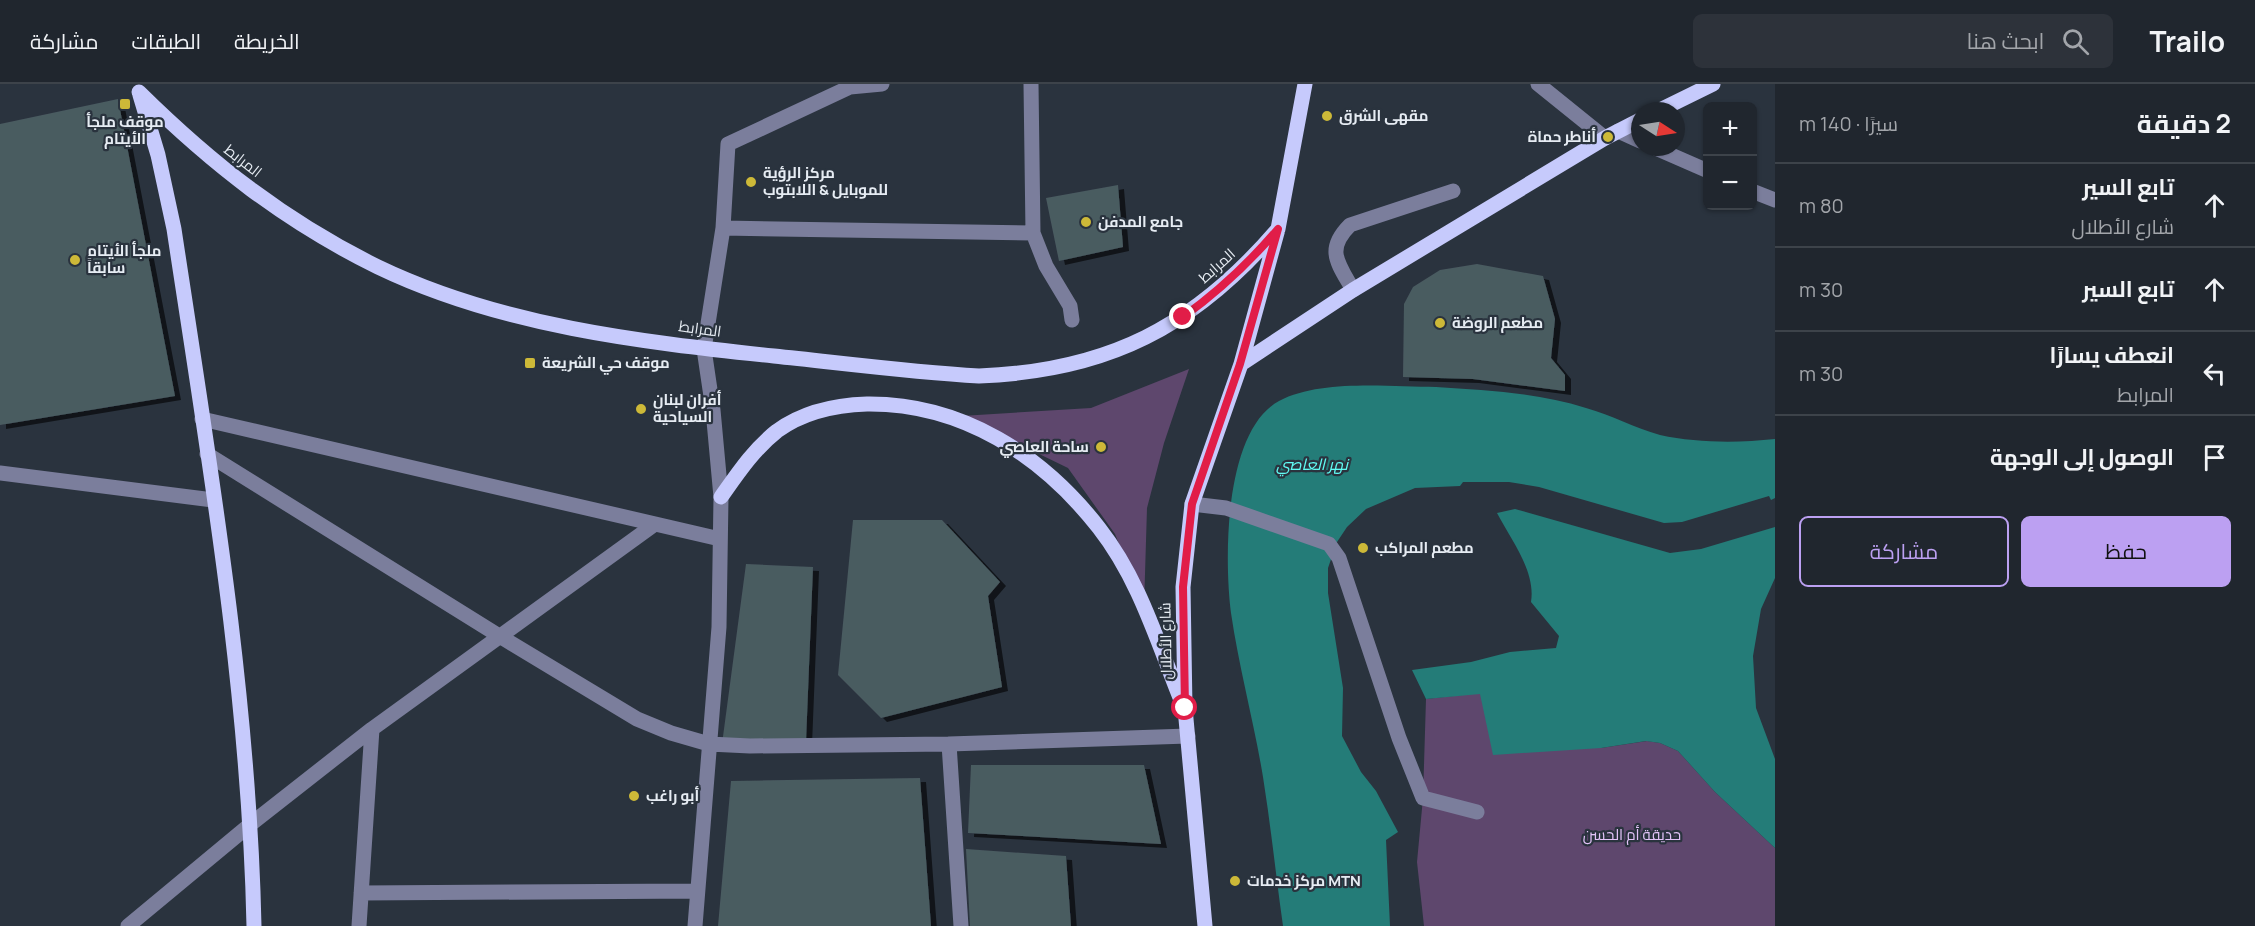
<!DOCTYPE html>
<html lang="ar">
<head>
<meta charset="utf-8">
<style>
  :root { --surface:#20262e; --page:#2d323a; --text:#f1f3f6; --muted:#a2a5aa; --line:#3d434a; --accent:#bca0f2 }
  body { margin:0; font-family:Manrope,Cairo,sans-serif; background:var(--page); color:var(--text); direction:rtl }
  .controls { position:absolute; right:18px; top:18px; display:grid; overflow:hidden; border-radius:9px; box-shadow:0 2px 4px #0004 }
  .controls button { width:54px; height:54px; display:grid; place-items:center; padding:0; border:0; border-bottom:2px solid var(--line); background:var(--surface); color:var(--text); font:30px sans-serif }
  .compass { position:absolute; left:1631px; top:18px; width:54px; height:54px; border-radius:50%; background:var(--surface); box-shadow:0 2px 4px #0004; rotate:102deg }
  .stop { position:absolute; width:18px; height:18px; margin:-14px; border:4px solid #e11d48; border-radius:50%; background:#fff }
  .stop.end { background:#e11d48; border-color:#fff; box-shadow:0 2px 6px #0008 }
  .list { margin:0; padding:0; list-style:none }
  h2 { display:flex; justify-content:space-between; align-items:center; height:78px; margin:0; padding:0 24px; font-size:26px }
  h2 small { font-size:20px; font-weight:400; color:var(--muted) }
  .list li { display:grid; grid-template-columns:39px 1fr auto; gap:18px; align-items:center; box-sizing:border-box; height:84px; padding:0 24px; border-top:2px solid var(--line) }
  .list b { display:block; font-size:22px; white-space:nowrap }
  .list p { margin:0; font-size:20px; white-space:nowrap; color:var(--muted) }
  .list em { font-size:20px; font-style:normal; color:var(--muted) }
  .actions { display:flex; gap:12px; padding:18px 24px }
  .actions a { flex:1; padding:14px 0; border:2px solid var(--accent); border-radius:9px; text-align:center; font-size:21px; color:var(--accent) }
  .actions .main { background:var(--accent); color:#111 }
  .icon { flex:none; width:33px; height:33px; fill:none; stroke:currentColor; stroke-width:2; stroke-linecap:round; stroke-linejoin:round }
  .map { position:relative; flex:none; width:1775px; height:842px; overflow:hidden; direction:ltr }
  header { display:flex; align-items:center; gap:36px; box-sizing:border-box; height:84px; padding:0 30px; background:var(--surface); border-bottom:2px solid var(--line) }
  header strong { font-size:28px }
  nav { display:flex; gap:33px; margin-inline-start:auto; font-size:21px }
  .search { width:420px; height:54px; background:var(--page); display:flex; align-items:center; gap:15px; box-sizing:border-box; padding:0 21px; border-radius:9px; color:var(--muted); font-size:22px }
  main { display:flex }
  aside { flex:1; background:var(--surface) }
  .map>svg:first-child { display:block }
</style>
</head>
<body>
<header>
<strong>Trailo</strong>
<div class="search"><svg class="icon" aria-label="search" viewBox="0 0 24 24"><circle cx="10" cy="10" r="6"/><path d="M15 15l6 6"/></svg>ابحث هنا</div>
<nav><a>الخريطة</a><a>الطبقات</a><a>مشاركة</a></nav>
</header>
<main>
<aside>
<h2>2 دقيقة<small>سيرًا · 140 m</small></h2>
<ul class="list">
<li><svg class="icon" aria-label="ahead" viewBox="0 0 24 24"><path d="M12 20V5M6 11l6-6 6 6"/></svg><div><b>تابع السير</b><p>شارع الأطلال</p></div><em>80 m</em></li>
<li><svg class="icon" aria-label="ahead" viewBox="0 0 24 24"><path d="M12 20V5M6 11l6-6 6 6"/></svg><div><b>تابع السير</b></div><em>30 m</em></li>
<li><svg class="icon" aria-label="left" viewBox="0 0 24 24"><path d="M17 20v-9H6M10 6l-5 5 5 5"/></svg><div><b>انعطف يسارًا</b><p>المرابط</p></div><em>30 m</em></li>
<li><svg class="icon" aria-label="arrive" viewBox="0 0 24 24"><path d="M6 21V4h12l-3 4 3 4H6"/></svg><div><b>الوصول إلى الوجهة</b></div></li>
</ul>
<div class="actions"><a class="main">حفظ</a><a>مشاركة</a></div>
</aside>
<div class="map">
<svg width="1775" height="842" viewBox="0 0 1775 842">
  <defs>
    <filter id="shadow"><feDropShadow dx="6" dy="4" stdDeviation="0" flood-color="#0009"/></filter>
  </defs>
  <rect width="100%" height="100%" fill="#2a333e"/>
  <path fill="#5e476d" d="M 1189,285 L 1164,359 L 1147,424 L 1144,523 L 1115,450 L 1068,384 L 961,332 L 1091,324 Z
    M 1480,609 L 1601,664 L 1647,657 L 1660,659 L 1678,667 L 1715,708 L 1775,764 L 1775,842 L 1424,842 L 1417,778 L 1423,714 L 1426,615 Z"/>
  <path fill="#247c78" d="M 1436,303 C 1486,306 1538,309 1586,324 C 1612,331 1634,344 1660,351 C 1697,359 1738,359 1775,355 L 1775,414 L 1771,416 L 1769,412 L 1682,438 L 1664,439 L 1539,403 L 1509,398 L 1463,398 L 1460,402 L 1415,404 L 1366,425 L 1347,443 L 1337,458 L 1328,484 L 1328,509 L 1343,604 L 1342,652 L 1361,688 L 1376,707 L 1398,748 L 1386,756 L 1390,842 L 1283,842 C 1276,793 1271,743 1263,693 C 1254,638 1239,584 1231,529 C 1224,474 1224,347 1279,317 C 1321,295 1389,303 1436,303 Z
    M 1515,425 L 1670,469 L 1701,465 L 1775,443 L 1775,494 L 1761,525 L 1753,572 L 1756,624 L 1775,675 L 1775,764 L 1715,708 L 1678,667 L 1660,659 L 1646,657 L 1601,664 L 1493,671 L 1480,610 L 1426,615 L 1412,586 L 1471,578 L 1510,568 L 1556,564 L 1559,552 L 1531,518 C 1536,487 1511,456 1497,429 Z"/>
  <path fill="#4a5b61" filter="url(#shadow)" d="M 118,15 L 175,312 L 0,341 L 0,40 Z
    M 1118,101 L 1123,163 L 1059,177 L 1046,114 Z
    M 1477,180 L 1543,192 L 1555,235 L 1551,274 L 1565,291 L 1565,307 L 1473,295 L 1403,293 L 1404,220 L 1413,203 L 1440,186 Z
    M 853,436 L 942,436 L 1000,498 L 988,512 L 1002,603 L 881,634 L 838,591 Z
    M 746,480 L 813,483 L 806,657 L 722,660 Z
    M 971,681 L 1144,681 L 1161,760 L 968,749 Z
    M 920,694 L 931,842 L 718,842 L 731,697 Z
    M 966,765 L 1066,772 L 1071,842 L 970,842 Z"/>
  <g fill="none" stroke-linecap="round" stroke-linejoin="round">
    <path stroke="#7b7e9c" stroke-width="15" d="M 1538,0 L 1605,54
      M 1618,47 L 1640,57
      M 1653,63 L 1708,87
      M 1752,107 L 1775,116
      M 723,144 L 1033,149 L 1031,0
      M 1033,149 L 1046,182 L 1070,222 L 1072,236
      M 1353,206 C 1338,179 1325,166 1350,141 L 1453,107
      M 202,335 L 720,455
      M 207,370 L 501,553 L 637,635 L 671,649 L 709,660 L 750,662 L 949,660 L 1188,652
      M 0,389 L 213,416
      M 1192,420 L 1226,424 L 1329,460 L 1339,474 L 1399,654 L 1423,714 L 1477,728
      M 949,660 L 961,842
      M 361,809 L 697,807
      M 128,842 L 252,739 L 372,645 L 655,440
      M 359,842 L 372,645
      M 695,842 L 719,543 L 721,413 L 713,326 L 704,265 L 723,144 L 728,60 L 850,3 L 882,0"/>
    <path stroke="#c6cafc" stroke-width="15" d="M 139,8 C 212,80 286,138 378,183 C 501,242 640,258 774,272 C 842,279 910,288 979,292 C 1108,287 1194,243 1278,145
      M 140,11 L 158,71 L 174,145 C 209,377 249,608 254,842
      M 1658,27 L 1713,0
      M 1241,280 L 1353,206 L 1605,54 L 1640,36
      M 721,413 C 738,389 754,365 777,347 C 803,328 836,321 867,320 C 962,319 1042,371 1099,444 C 1139,495 1157,557 1181,616
      M 1205,842 L 1185,624 L 1183,503 L 1192,420 L 1241,280 L 1278,145 L 1305,0"/>
  </g>
  <g fill="none" stroke-linecap="round" stroke-linejoin="round">
    <path stroke="#e11d48" stroke-width="8" d="M 1183,233 C 1219,207 1249,179 1278,145 L 1240,280 L 1192,420 L 1183,503 L 1185,624"/>
  </g>
  <g fill="#cdb938" stroke="#2a333e" stroke-width="2">
    <rect x="119" y="14" width="12" height="12" rx="3"/>
    <circle cx="1327" cy="32" r="6"/>
    <circle cx="1608" cy="53" r="6"/>
    <circle cx="751" cy="98" r="6"/>
    <circle cx="1086" cy="138" r="6"/>
    <circle cx="75" cy="176" r="6"/>
    <circle cx="1440" cy="239" r="6"/>
    <rect x="524" y="273" width="12" height="12" rx="3"/>
    <circle cx="641" cy="325" r="6"/>
    <circle cx="1101" cy="363" r="6"/>
    <circle cx="1363" cy="464" r="6"/>
    <circle cx="634" cy="712" r="6"/>
    <circle cx="1235" cy="797" r="6"/>
  </g>
  <g text-anchor="middle" stroke-width="4.5" stroke-linejoin="round" paint-order="stroke">
    <g font-size="15" font-weight="bold" fill="#e6ecf3" stroke="#2a333e" text-anchor="start">
      <text x="1339" y="37">مقهى الشرق</text>
      <text x="125" y="43" text-anchor="middle">موقف ملجأ<tspan x="125" dy="17">الأيتام</tspan></text>
      <text x="1596" y="58" text-anchor="end">أناطر حماة</text>
      <text x="763" y="94">مركز الرؤية<tspan x="763" dy="17">للموبايل &amp; اللابتوب</tspan></text>
      <text x="1098" y="143">جامع المدفن</text>
      <text x="87" y="172">ملجأ الأيتام<tspan x="87" dy="17">سابقاً</tspan></text>
      <text x="1452" y="244">مطعم الروضة</text>
      <text x="542" y="284">موقف حي الشريعة</text>
      <text x="653" y="321">أفران لبنان<tspan x="653" dy="17">السياحية</tspan></text>
      <text x="1089" y="368" text-anchor="end">ساحة العاصي</text>
      <text x="1375" y="469">مطعم المراكب</text>
      <text x="646" y="717">أبو راغب</text>
      <text x="1247" y="802">مركز خدمات MTN</text>
    </g>
    <g font-size="15" fill="#e6ecf3" stroke="#2a333e">
      <text transform="translate(243 77) rotate(38)" y="5">المرابط</text>
      <text transform="translate(1217 182) rotate(-42)" y="5">المرابط</text>
      <text transform="translate(700 245) rotate(8)" y="5">المرابط</text>
      <text transform="translate(1166 557) rotate(-91)" y="5">شارع الأطلال</text>
    </g>
    <g font-size="15" fill="#e2c3f8" stroke="#2a333e">
      <text x="1632" y="756">حديقة أم الحسن</text>
    </g>
    <g font-size="16" font-style="italic" fill="#60fcf4" stroke="#2a333e">
      <text x="1312" y="386">نهر العاصي</text>
    </g>
  </g>
</svg>
<div class="controls">
<button>+</button>
<button>−</button>
</div>
<svg class="compass" viewBox="-18 -18 36 36"><path d="M0-13l5 13h-10z" fill="#e53935"/><path d="M0 13l5-13h-10z" fill="#a2a5aa"/></svg>
<div class="stop" style="left:1185px;top:624px"></div>
<div class="stop end" style="left:1183px;top:233px"></div>
</div>
</main>
</body>
</html>
